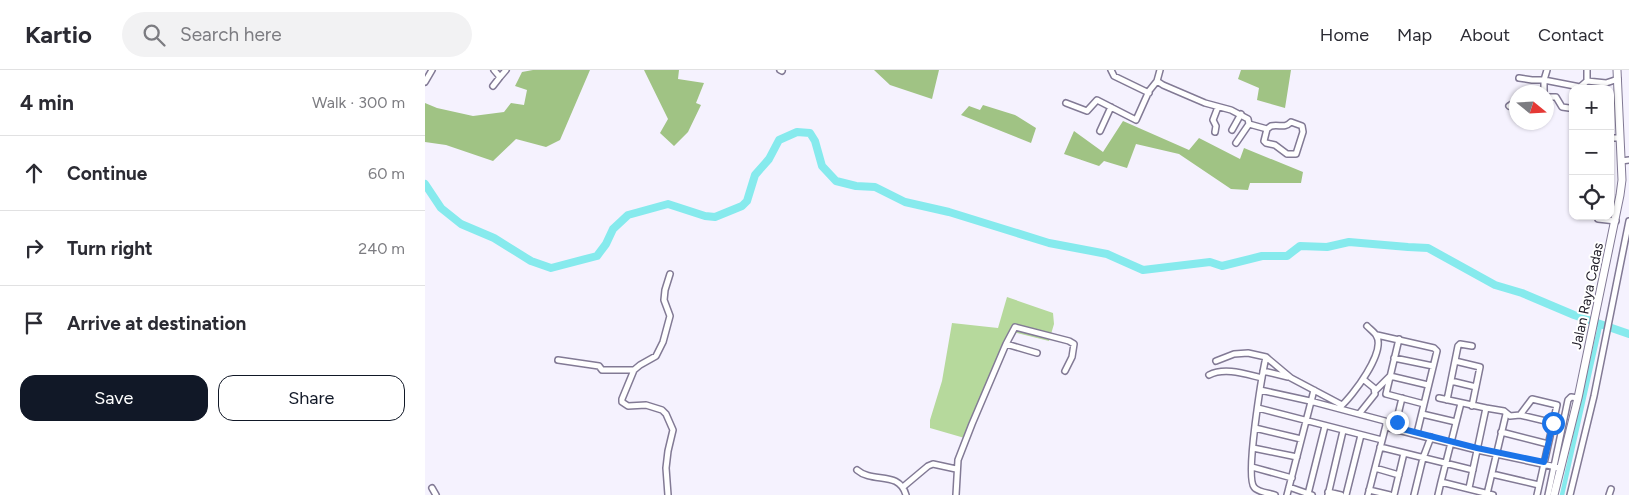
<!DOCTYPE html>
<html lang="en">
<head>
<meta charset="utf-8">
<style>
  :root { --surface:#fff; --page:#f2f2f3; --text:#2b2b33; --muted:#7c7c81; --line:#e1e1e2; --accent:#111827 }
  body { margin:0; font-family:Figtree,sans-serif; background:var(--page); color:var(--text) }
  .controls { position:absolute; right:15px; top:15px; display:grid; overflow:hidden; border-radius:10px; box-shadow:0 1px 4px #0004 }
  .controls button { width:45px; height:45px; display:grid; place-items:center; padding:0; border:0; border-bottom:1px solid var(--line); background:var(--surface); color:var(--text); font:25px sans-serif }
  .compass { position:absolute; left:1084px; top:15px; width:45px; height:45px; border-radius:50%; background:var(--surface); box-shadow:0 1px 4px #0004; rotate:108deg }
  .stop { position:absolute; width:15px; height:15px; margin:-11px; border:4px solid #1a73e8; border-radius:50%; background:#fff }
  .stop.end { background:#1a73e8; border-color:#fff; box-shadow:0 1px 5px #0008 }
  .list { margin:0; padding:0; list-style:none }
  h2 { display:flex; justify-content:space-between; align-items:center; height:65px; margin:0; padding:0 20px; font-size:21px }
  h2 small { font-size:16px; font-weight:400; color:var(--muted) }
  .list li { display:grid; grid-template-columns:32px 1fr auto; gap:15px; align-items:center; box-sizing:border-box; height:75px; padding:0 20px; border-top:1px solid var(--line) }
  .list b { display:block; font-size:19px; white-space:nowrap }
  .list em { font-size:16px; font-style:normal; color:var(--muted) }
  .actions { display:flex; gap:10px; padding:15px 20px }
  .actions a { flex:1; padding:11px 0; border:1px solid var(--accent); border-radius:15px; text-align:center; font-size:18px; color:var(--accent) }
  .actions .main { background:var(--accent); color:#fff }
  .icon { flex:none; width:28px; height:28px; fill:none; stroke:currentColor; stroke-width:2; stroke-linecap:round; stroke-linejoin:round }
  .map { position:relative; flex:none; width:1204px; height:425px; overflow:hidden }
  header { display:flex; align-items:center; gap:30px; box-sizing:border-box; height:70px; padding:0 25px; background:var(--surface); border-bottom:1px solid var(--line) }
  header strong { font-size:24px }
  nav { display:flex; gap:28px; margin-inline-start:auto; font-size:18px }
  .search { width:350px; height:45px; background:var(--page); display:flex; align-items:center; gap:12px; box-sizing:border-box; padding:0 18px; border-radius:28px; color:var(--muted); font-size:19px }
  main { display:flex }
  aside { flex:1; background:var(--surface) }
  .map>svg:first-child { display:block }
</style>
</head>
<body>
<header>
<strong>Kartio</strong>
<div class="search"><svg class="icon" aria-label="search" viewBox="0 0 24 24"><circle cx="10" cy="10" r="6"/><path d="M15 15l6 6"/></svg>Search here</div>
<nav><a>Home</a><a>Map</a><a>About</a><a>Contact</a></nav>
</header>
<main>
<aside>
<h2>4 min<small>Walk · 300 m</small></h2>
<ul class="list">
<li><svg class="icon" aria-label="ahead" viewBox="0 0 24 24"><path d="M12 20V5M6 11l6-6 6 6"/></svg><div><b>Continue</b></div><em>60 m</em></li>
<li><svg class="icon" aria-label="right" viewBox="0 0 24 24"><path d="M7 20v-9h11M14 6l5 5-5 5"/></svg><div><b>Turn right</b></div><em>240 m</em></li>
<li><svg class="icon" aria-label="arrive" viewBox="0 0 24 24"><path d="M6 21V4h12l-3 4 3 4H6"/></svg><div><b>Arrive at destination</b></div></li>
</ul>
<div class="actions"><a class="main">Save</a><a>Share</a></div>
</aside>
<div class="map">
<svg width="1204" height="425" viewBox="0 0 1204 425">
  <rect width="100%" height="100%" fill="#f5f2fe"/>
  <path fill="#b6d99c" d="M 582,227 L 628,243 L 629,254 L 624,271 L 584,261 L 565,317 L 543,369 L 505,358 L 505,350 L 517,311 L 527,253 L 573,258 Z"/>
  <path fill="#a0c384" d="M 108,0 L 165,0 L 135,70 L 121,77 L 91,69 L 68,91 L 21,75 L 0,72 L 0,33 L 12,38 L 48,46 L 79,42 L 86,33 L 99,35 L 102,20 L 90,16 L 97,2 Z
    M 219,0 L 254,0 L 253,9 L 279,13 L 271,33 L 276,35 L 263,62 L 249,76 L 235,63 L 243,49 Z
    M 449,0 L 514,0 L 507,29 L 465,15 Z
    M 816,0 L 866,0 L 860,38 L 832,30 L 834,18 L 813,9 Z
    M 558,35 L 590,45 L 611,58 L 606,73 L 536,45 L 544,36 L 555,40 Z
    M 698,51 L 764,80 L 774,68 L 815,89 L 819,78 L 878,102 L 876,113 L 825,113 L 823,120 L 806,119 L 754,84 L 711,74 L 702,98 L 679,91 L 674,96 L 639,84 L 649,61 L 678,82 Z"/>
  <g fill="none" stroke-linecap="round" stroke-linejoin="round">
    <path stroke="#86eaed" stroke-width="4.5" d="M 1137,425 L 1175,256"/>
    <path stroke="#86eaed" stroke-width="8" d="M 0,114 L 16,138 L 36,154 L 69,168 L 106,191 L 126,198 L 172,186 L 181,174 L 188,159 L 203,145 L 243,134 L 280,146 L 290,147 L 317,136 L 322,131 L 330,105 L 344,89 L 354,70 L 372,62 L 385,63 L 390,71 L 397,96 L 411,111 L 431,116 L 450,117 L 480,132 L 524,142 L 624,173 L 682,184 L 718,200 L 785,192 L 797,196 L 837,186 L 862,186 L 875,176 L 902,177 L 924,172 L 983,177 L 1003,178 L 1070,215 L 1097,223 L 1149,245 L 1204,264"/>
    <defs>
      <path id="street" d="M 355,0 L 357,1
        M 686,0 L 689,6 L 724,23
        M 735,0 L 732,11 L 738,15 L 780,33 L 806,40 L 823,49 L 824,54 L 811,73
        M 75,7 L 81,0
        M 1094,8 L 1107,10 L 1119,10 L 1155,17 L 1162,11 L 1181,13 L 1193,9
        M 1162,11 L 1162,0
        M 0,12 L 7,0
        M 68,16 L 75,7 L 69,0
        M 1119,22 L 1119,10 L 1122,0
        M 1122,29 L 1125,27 L 1131,27 L 1137,37 L 1144,38
        M 641,33 L 662,41 L 672,30 L 711,50 L 724,21 L 732,11
        M 1084,36 L 1092,31
        M 866,52 L 877,56 L 878,62 L 871,84 L 862,84 L 850,75 L 841,73 L 839,71 L 842,59 L 846,56 C 855,54 859,59 866,52 Z
        M 824,54 L 842,59
        M 807,60 L 816,44
        M 675,61 L 686,37
        M 790,62 L 791,56 L 788,50 L 793,37
        M 1185,68 L 1195,68
        M 1196,91 L 1204,90
        M 1173,149 L 1191,151
        M 952,265 L 1009,278 L 1012,281 L 992,363
        M 974,269 L 961,324 L 999,334
        M 581,274 L 590,257 L 644,271 L 649,274 L 647,287 L 640,301
        M 841,287 C 837,305 820,406 829,417 C 832,422 844,423 850,425
        M 969,288 L 1008,296
        M 133,290 L 174,296 L 177,300 L 209,300
        M 791,291 L 809,284 L 823,283 L 841,287 L 866,308 L 917,335
        M 1030,291 L 1055,297 L 1047,336
        M 838,301 L 863,307
        M 784,305 C 800,297 820,304 837,308
        M 1026,311 L 1051,317
        M 835,320 L 885,331 L 960,351 L 961,355 L 943,425
        M 951,320 L 965,306 L 1003,315
        M 1014,328 L 1061,338 L 1044,418
        M 1022,330 L 1033,276 L 1035,274 L 1047,276
        M 1036,333 L 1016,412 L 1068,425
        M 915,337 C 927,327 962,281 951,265 C 949,262 945,259 942,256
        M 833,338 L 957,370
        M 1061,338 L 1079,341 L 1085,346 L 1095,345 L 1107,329 L 1132,335 L 1112,425
        M 934,344 L 950,324 L 949,318 L 938,309
        M 997,344 L 1031,352
        M 1095,345 L 1129,353
        M 961,357 L 1052,380 L 1136,398
        M 970,357 L 977,328
        M 830,358 L 876,369
        M 1076,362 L 1123,374
        M 955,377 L 1048,400
        M 828,378 L 872,387
        M 827,397 L 867,408
        M 950,398 L 974,405
        M 432,400 C 448,414 474,400 481,425
        M 1067,404 L 1114,415
        M 478,417 L 503,396 L 508,394 L 531,399
        M 864,417 L 887,425
        M 7,418 L 11,425
        M 944,420 L 965,425
        M 903,422 L 916,425
        M 883,424 L 900,356
        M 1062,424 L 1081,344
        M 243,425 L 241,398 L 243,381 L 248,360 L 241,344 L 237,340 L 221,335 L 203,336 L 197,332 L 197,329 L 209,300 L 215,295 L 231,286 L 238,272 L 245,246 L 239,230 L 240,220 L 245,204
        M 531,425 L 533,390 L 547,354 L 581,274 L 612,283
        M 862,425 L 889,320
        M 903,425 L 918,361
        M 921,425 L 936,365
        M 969,425 L 979,383
        M 989,425 L 998,388 L 1006,367
        M 1013,425 L 1016,412
        M 1123,425 L 1143,330 L 1146,327 L 1153,328
        M 1145,425 L 1169,326 L 1204,151
        M 1184,425 L 1186,419"/>
      <path id="secondary" d="M 1129,425 L 1153,328 L 1195,125 L 1197,110 L 1192,0"/>
    </defs>
    <use href="#street" stroke="#827a95" stroke-width="8"/>
    <use href="#secondary" stroke="#827a95" stroke-width="9"/>
    <use href="#street" stroke="#fff" stroke-width="5"/>
    <use href="#secondary" stroke="#fff" stroke-width="7"/>
  </g>
  <g fill="none" stroke-linecap="round" stroke-linejoin="round">
    <path stroke="#1a73e8" stroke-width="6" d="M 972,352 L 970,357 L 1052,378 L 1119,392 L 1128,353"/>
  </g>
  <g text-anchor="middle" stroke-width="4" stroke-linejoin="round" paint-order="stroke">
    <g font-size="14" fill="#25222d" stroke="#fff">
      <text transform="translate(1162 226) rotate(-78)" y="5">Jalan Raya Cadas</text>
    </g>
  </g>
</svg>
<div class="controls">
<button>+</button>
<button>−</button>
<button><svg class="icon" aria-label="locate" viewBox="0 0 24 24"><circle cx="12" cy="12" r="6"/><path d="M12 2v4M12 18v4M2 12h4M18 12h4"/></svg></button>
</div>
<svg class="compass" viewBox="-18 -18 36 36"><path d="M0-13l5 13h-10z" fill="#e53935"/><path d="M0 13l5-13h-10z" fill="#7c7c81"/></svg>
<div class="stop" style="left:1128px;top:353px"></div>
<div class="stop end" style="left:972px;top:352px"></div>
</div>
</main>
</body>
</html>
